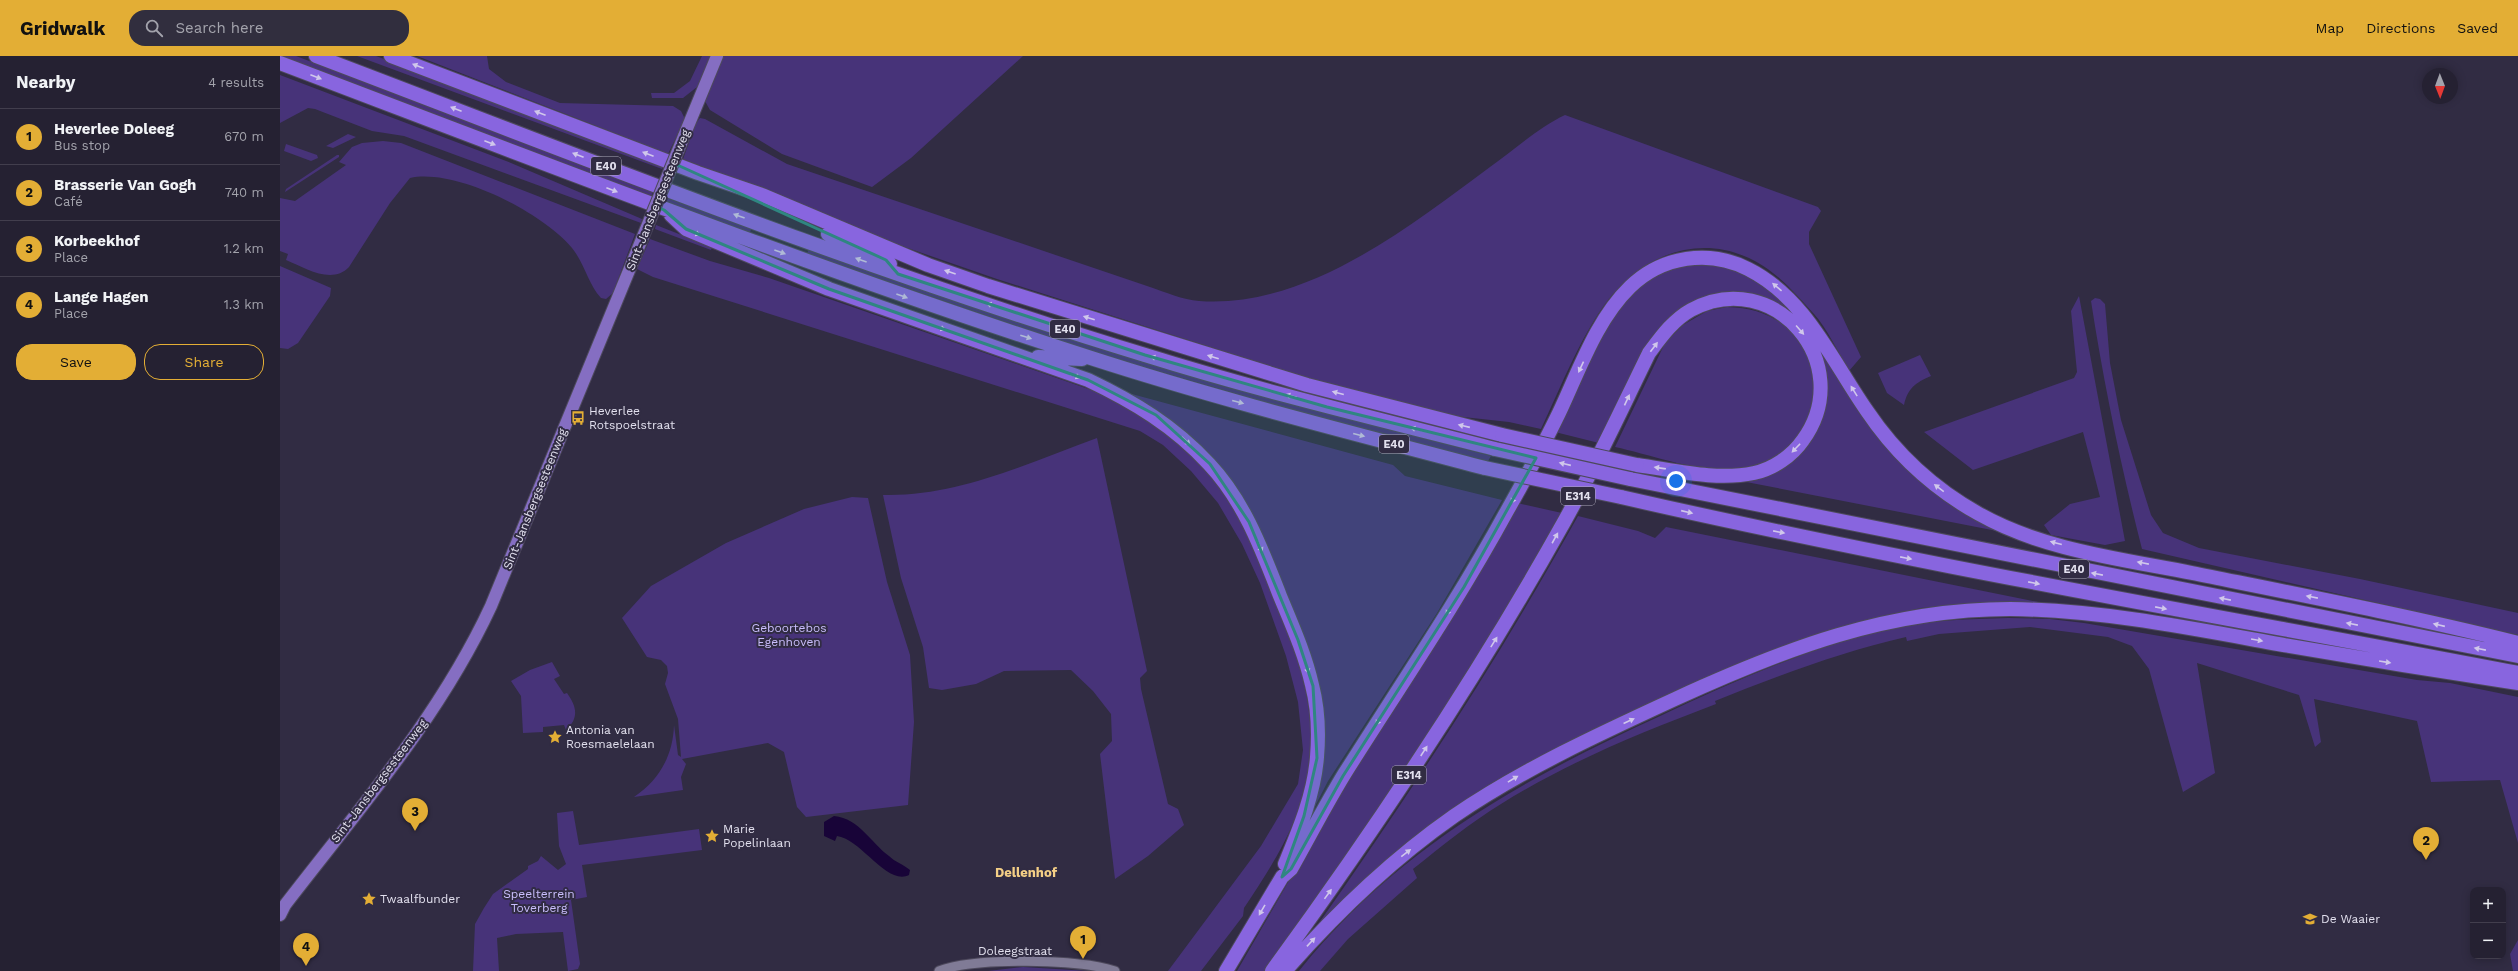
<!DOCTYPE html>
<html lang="en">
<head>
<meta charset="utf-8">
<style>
  :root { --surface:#252132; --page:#312e3e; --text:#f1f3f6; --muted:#a3a3ac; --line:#423e4d; --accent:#e3ae35 }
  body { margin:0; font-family:"Work Sans",sans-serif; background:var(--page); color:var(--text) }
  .controls { position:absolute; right:12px; bottom:12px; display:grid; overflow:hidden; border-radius:8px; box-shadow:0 2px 10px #0003 }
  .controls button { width:36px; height:36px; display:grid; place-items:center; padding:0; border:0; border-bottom:1px solid var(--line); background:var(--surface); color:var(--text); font:20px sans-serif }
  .compass { position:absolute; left:2142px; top:12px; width:36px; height:36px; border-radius:50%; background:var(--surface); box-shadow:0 2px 10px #0003; rotate:179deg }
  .you { position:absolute; left:1396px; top:425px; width:14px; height:14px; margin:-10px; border:3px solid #fff; border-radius:50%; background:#1a73e8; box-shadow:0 0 0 6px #1a73e833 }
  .badge { display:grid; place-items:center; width:26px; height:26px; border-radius:50%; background:var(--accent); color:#111; font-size:13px; font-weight:700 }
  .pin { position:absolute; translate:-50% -33px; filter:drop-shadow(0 1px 2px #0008) }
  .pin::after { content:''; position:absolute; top:21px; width:14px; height:12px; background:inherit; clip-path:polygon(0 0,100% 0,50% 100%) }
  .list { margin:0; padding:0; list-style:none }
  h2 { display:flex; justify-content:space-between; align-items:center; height:52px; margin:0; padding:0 16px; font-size:17px }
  h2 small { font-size:13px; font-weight:400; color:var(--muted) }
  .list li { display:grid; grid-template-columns:26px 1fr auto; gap:12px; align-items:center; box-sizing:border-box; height:56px; padding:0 16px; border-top:1px solid var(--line) }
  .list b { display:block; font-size:15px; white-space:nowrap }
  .list p { margin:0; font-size:13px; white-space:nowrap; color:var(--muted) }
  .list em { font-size:13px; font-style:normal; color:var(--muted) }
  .actions { display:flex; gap:8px; padding:12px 16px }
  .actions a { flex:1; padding:9px 0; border:1px solid var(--accent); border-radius:16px; text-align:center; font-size:14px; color:var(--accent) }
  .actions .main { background:var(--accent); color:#111 }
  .icon { flex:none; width:22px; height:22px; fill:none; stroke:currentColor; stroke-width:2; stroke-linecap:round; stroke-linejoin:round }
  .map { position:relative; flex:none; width:2238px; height:915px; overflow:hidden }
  header { display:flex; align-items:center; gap:24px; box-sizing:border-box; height:56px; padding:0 20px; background:var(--accent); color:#111 }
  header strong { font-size:19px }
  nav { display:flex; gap:22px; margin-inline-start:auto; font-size:14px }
  .search { width:280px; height:36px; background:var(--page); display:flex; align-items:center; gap:10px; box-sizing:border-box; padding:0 14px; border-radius:16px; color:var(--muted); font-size:15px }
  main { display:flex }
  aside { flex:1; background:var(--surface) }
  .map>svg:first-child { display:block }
</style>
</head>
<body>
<header>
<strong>Gridwalk</strong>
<div class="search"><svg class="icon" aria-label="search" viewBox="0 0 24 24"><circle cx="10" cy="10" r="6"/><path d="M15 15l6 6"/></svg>Search here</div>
<nav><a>Map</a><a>Directions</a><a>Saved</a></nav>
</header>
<main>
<aside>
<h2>Nearby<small>4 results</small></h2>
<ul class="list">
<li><span class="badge">1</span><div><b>Heverlee Doleeg</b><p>Bus stop</p></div><em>670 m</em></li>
<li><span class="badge">2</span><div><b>Brasserie Van Gogh</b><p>Café</p></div><em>740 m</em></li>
<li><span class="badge">3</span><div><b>Korbeekhof</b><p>Place</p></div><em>1.2 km</em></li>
<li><span class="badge">4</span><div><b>Lange Hagen</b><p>Place</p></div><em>1.3 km</em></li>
</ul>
<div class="actions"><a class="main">Save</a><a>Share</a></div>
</aside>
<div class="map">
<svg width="2238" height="915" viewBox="0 0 2238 915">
  <rect width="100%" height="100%" fill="#312c43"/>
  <path fill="#473379" d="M 1,0 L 16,0 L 373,136 L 371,141 Z
    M 77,0 L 96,0 L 384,109 L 382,113 Z
    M 137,0 L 207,0 L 209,13 L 226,26 L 280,47 L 393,50 L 401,55 L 405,63 L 388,98 Z
    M 422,0 L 743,0 L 631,102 L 592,131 L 502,98 L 430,54 L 417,31 L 403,42 L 372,42 L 371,37 L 394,37 L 410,25 Z
    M 0,19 L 231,107 L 362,163 L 361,167 L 124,80 L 92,75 L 35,53 L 28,52 L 0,67 Z
    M 1285,59 L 1538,151 L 1541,155 L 1529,176 L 1529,188 L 1581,301 L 1569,315 C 1559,298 1547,272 1534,258 C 1523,246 1511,232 1498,221 C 1444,175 1379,186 1334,237 C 1305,269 1280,333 1261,373 L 1229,366 L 1165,359 L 1040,326 L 717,223 L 596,181 L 403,103 L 416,67 L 420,62 L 425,63 L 507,108 L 870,231 C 885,236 903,244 919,245 C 1026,253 1129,171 1210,111 C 1234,94 1259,71 1285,59 Z
    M 68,78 L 76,81 L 53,92 L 46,90 Z
    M 103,85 L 121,87 L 355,178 L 333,237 L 326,243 L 321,242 C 308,228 305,208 292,192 C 263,157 176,112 130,122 L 110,147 L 69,211 C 52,229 25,212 6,204 L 8,198 L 0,195 L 0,142 L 15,145 L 66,109 L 59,106 L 72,91 L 82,87 Z
    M 6,88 L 37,99 L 38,102 L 31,105 L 4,95 Z
    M 57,99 L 59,99 L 59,101 L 5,136 L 6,133 Z
    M 387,142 L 471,173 L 470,177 L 386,147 Z
    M 376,169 L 432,191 L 431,194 L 375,173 Z
    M 370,183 L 430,205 L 489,222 L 817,336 C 844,350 870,363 894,382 C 945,422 971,483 995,541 C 1017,597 1037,650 1029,711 C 1022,765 993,808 964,852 L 963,860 L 921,915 L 888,915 L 981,790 L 1018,728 L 1023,694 L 1018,646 L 1006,600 L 980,527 L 962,488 L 938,447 L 911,415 L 883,389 L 860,375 L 373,221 L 357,213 Z
    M 529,193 L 814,291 L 946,331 L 1211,400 L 1208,405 L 1042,363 L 813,296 L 527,198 Z
    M 1424,205 L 1451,210 L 1483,227 L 1522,264 L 1521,270 L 1471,240 L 1390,266 L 1319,387 L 1275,376 C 1298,331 1331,241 1376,217 C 1390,211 1409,209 1424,205 Z
    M 0,210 L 51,232 L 50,240 L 18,287 L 8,293 L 0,292 Z
    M 1799,240 L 1845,485 L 1825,489 L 1771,479 L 1764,469 L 1790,448 L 1820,441 L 1803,376 L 1693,414 L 1644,376 L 1794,322 L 1797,316 L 1791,255 Z
    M 1815,242 L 1820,243 L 1825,248 L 1830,307 L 1841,364 L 1871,459 L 1883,477 L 1919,492 L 2080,523 L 2238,557 L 2238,579 L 1862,493 C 1841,411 1824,329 1811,245 Z
    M 1447,251 C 1562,253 1563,406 1450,414 C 1418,416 1368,398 1335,391 L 1385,287 L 1403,269 L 1427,255 Z
    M 1535,284 L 1578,351 L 1681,454 L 1717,475 L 1461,425 L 1532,382 L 1539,369 L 1544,353 L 1547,331 L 1544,307 L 1534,286 Z
    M 1640,299 L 1651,320 C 1635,327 1628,332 1624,349 L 1607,337 L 1598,317 Z
    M 848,337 L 1113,409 L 1125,420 L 1222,444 L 1157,557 L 1048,725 L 1029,762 L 1043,665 L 965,451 L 874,354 Z
    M 817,382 L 867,615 L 860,622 L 861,633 L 888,748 L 898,753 L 904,769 L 868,800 L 835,823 L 820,698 L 832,685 L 831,658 L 813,635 L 791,614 L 724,615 L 696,628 L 662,634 L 649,632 L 643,591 L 621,522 L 603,439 C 678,441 748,407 817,382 Z
    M 572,441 L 588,442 L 607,526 L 630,599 L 634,666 L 628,749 L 526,761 L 517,751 L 504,696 L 488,687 L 402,703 L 406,708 L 401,721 L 403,734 L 354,741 C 379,724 393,700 394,669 L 398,699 L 401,701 L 398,663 L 385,628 L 388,617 L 387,610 L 381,604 L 367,601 L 342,562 L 371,530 L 446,487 L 524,453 Z
    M 1237,447 L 1282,457 C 1192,615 1094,768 987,915 L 957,915 L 1045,762 Z
    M 1298,460 L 1358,475 L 1375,482 L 1386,471 L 1778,550 L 1681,549 L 1641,552 L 1557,573 L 1228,721 L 1034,874 C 1128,741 1218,604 1298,460 Z
    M 1728,562 L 1770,563 L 1804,567 L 2137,624 L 2170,627 L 2238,641 L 2238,787 L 2220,724 L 2151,726 L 2137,665 L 2034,643 L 2041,686 L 2035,691 L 2019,639 L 1917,607 L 1935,717 L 1903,736 L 1869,613 L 1852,590 L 1828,581 L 1750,571 L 1659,578 L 1627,585 L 1626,581 C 1560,596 1498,620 1435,645 L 1436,648 C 1362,676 1288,706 1221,748 C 1190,767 1162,790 1133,813 L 1137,822 L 1068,883 L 1040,915 L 1019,915 C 1114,795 1241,724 1378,661 C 1453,626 1529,591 1610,573 C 1649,564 1689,563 1728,562 Z
    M 272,606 L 280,620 L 274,623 L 284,638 L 287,637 C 297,651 299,662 286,674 L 284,669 L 263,671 L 263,676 L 243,677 L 241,640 L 231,625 L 250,614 Z
    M 293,755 L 299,789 L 419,773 L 422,794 L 302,809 L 307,841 L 291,844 L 300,908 L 298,913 L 288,915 L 283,876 L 236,878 L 217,882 L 219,915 L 193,915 L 195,868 L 204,852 L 213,838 L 248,813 L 248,810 L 258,805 L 261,800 L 278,814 L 286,808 L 279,790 L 277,757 Z
    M 2238,884 L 2238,915 L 2233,915 L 2230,898 Z
    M 743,911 L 808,915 L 708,915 Z"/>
  <path fill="#180438" d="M 554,760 C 580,763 590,786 609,800 C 615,806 623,808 630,814 L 629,819 C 607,830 581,783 557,780 L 555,785 L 544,780 L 544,766 Z"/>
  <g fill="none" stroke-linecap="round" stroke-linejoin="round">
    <defs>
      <path id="minor" d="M 659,915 C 695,901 798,903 835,915"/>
      <path id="major" d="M 404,80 L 437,0
        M 0,859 L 5,849 C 79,753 160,660 211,550 L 355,200"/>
      <path id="highway" d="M 36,0 C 310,104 584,214 865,299 C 980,335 1098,363 1215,393
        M 111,0 L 418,117 L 482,139 L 648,209 L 708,230 L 1027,329 L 1222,379
        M 0,7 C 269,109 537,214 811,302 C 941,344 1073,377 1205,412
        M 391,159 L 406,173 L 549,233 L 808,324 C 854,346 894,370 929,408 C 964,445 982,494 1000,540 C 1012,569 1025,598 1032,629 C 1038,652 1039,677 1037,701 C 1034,739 1019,774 1005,808
        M 548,178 L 606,204 L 610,208
        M 758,301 L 802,303
        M 1350,423 L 2238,600
        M 1341,441 C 1638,509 1939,560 2238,617
        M 946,915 L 1002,821 L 1011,813 C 1029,781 1046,748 1065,717 C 1120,630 1178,545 1227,455 C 1245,423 1263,390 1279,357 C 1299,315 1316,264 1350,231 C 1382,200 1429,193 1468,213 C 1526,242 1552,305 1587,355 C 1616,398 1654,433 1699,458 C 1763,494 1841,503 1912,517 C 2021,539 2130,560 2238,587
        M 992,915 C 1097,771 1197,622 1284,466 C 1315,411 1341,354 1369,297 C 1381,281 1393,264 1411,254 C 1494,209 1578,308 1523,384 C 1512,400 1493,413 1474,417 C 1436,425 1394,414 1357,409
        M 1005,915 C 1056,857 1111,804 1174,760 C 1243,713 1319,678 1395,643 C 1504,593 1608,553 1730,553 C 1820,554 1910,572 1998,588 C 2078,602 2158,615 2238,627"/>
    </defs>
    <use href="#minor" stroke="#4d495c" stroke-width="11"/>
    <use href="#major" stroke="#4d495c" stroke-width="14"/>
    <use href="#highway" stroke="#4d495c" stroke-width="16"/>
    <use href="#minor" stroke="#807b96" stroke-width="9"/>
    <use href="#major" stroke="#856ec2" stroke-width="12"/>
    <use href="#highway" stroke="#8865df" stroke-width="14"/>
    <defs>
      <path id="major-bridge" d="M 355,200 L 404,80"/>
      <path id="highway-bridge" d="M 1222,379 L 1357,409
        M 1215,393 L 1350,423
        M 1205,412 L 1341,441"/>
    </defs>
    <use href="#major-bridge" stroke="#4d495c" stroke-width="14" stroke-linecap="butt"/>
    <use href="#highway-bridge" stroke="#4d495c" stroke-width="16" stroke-linecap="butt"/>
    <use href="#major-bridge" stroke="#856ec2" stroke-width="12"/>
    <use href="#highway-bridge" stroke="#8865df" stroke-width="14"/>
  </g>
  <defs><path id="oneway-solid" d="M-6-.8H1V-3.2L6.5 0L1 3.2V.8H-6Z"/></defs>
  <g fill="#d0c7eb">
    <use href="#oneway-solid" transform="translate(138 10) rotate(-159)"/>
    <use href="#oneway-solid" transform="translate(36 21) rotate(21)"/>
    <use href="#oneway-solid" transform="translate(176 53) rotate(-159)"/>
    <use href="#oneway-solid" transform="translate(260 57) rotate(-159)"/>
    <use href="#oneway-solid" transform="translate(210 87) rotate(21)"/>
    <use href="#oneway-solid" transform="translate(368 98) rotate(-159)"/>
    <use href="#oneway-solid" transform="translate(298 99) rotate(-159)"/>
    <use href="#oneway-solid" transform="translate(332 134) rotate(21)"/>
    <use href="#oneway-solid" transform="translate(459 160) rotate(-160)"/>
    <use href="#oneway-solid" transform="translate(415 177) rotate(22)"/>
    <use href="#oneway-solid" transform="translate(500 196) rotate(20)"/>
    <use href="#oneway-solid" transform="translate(581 204) rotate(-160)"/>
    <use href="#oneway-solid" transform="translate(670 216) rotate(-161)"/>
    <use href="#oneway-solid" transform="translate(1497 231) rotate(-140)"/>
    <use href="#oneway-solid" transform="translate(622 240) rotate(20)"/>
    <use href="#oneway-solid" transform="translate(712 249) rotate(-161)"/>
    <use href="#oneway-solid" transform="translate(809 262) rotate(-163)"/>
    <use href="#oneway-solid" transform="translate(660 272) rotate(19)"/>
    <use href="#oneway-solid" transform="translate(1520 274) rotate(49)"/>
    <use href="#oneway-solid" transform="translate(746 281) rotate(18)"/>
    <use href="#oneway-solid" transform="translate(1374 291) rotate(-53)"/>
    <use href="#oneway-solid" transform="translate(933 301) rotate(-163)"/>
    <use href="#oneway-solid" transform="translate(876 302) rotate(-164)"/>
    <use href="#oneway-solid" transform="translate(1301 311) rotate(115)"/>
    <use href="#oneway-solid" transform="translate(795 320) rotate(19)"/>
    <use href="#oneway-solid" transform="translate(1574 335) rotate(-122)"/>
    <use href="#oneway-solid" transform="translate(1058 337) rotate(-165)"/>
    <use href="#oneway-solid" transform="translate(1011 340) rotate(-165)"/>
    <use href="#oneway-solid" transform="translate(1347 344) rotate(-65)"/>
    <use href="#oneway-solid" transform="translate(958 346) rotate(15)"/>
    <use href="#oneway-solid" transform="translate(1184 370) rotate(-167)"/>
    <use href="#oneway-solid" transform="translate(1136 373) rotate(-166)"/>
    <use href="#oneway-solid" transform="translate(1079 379) rotate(14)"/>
    <use href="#oneway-solid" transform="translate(906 385) rotate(43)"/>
    <use href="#oneway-solid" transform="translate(1516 392) rotate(134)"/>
    <use href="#oneway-solid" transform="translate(1285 408) rotate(-167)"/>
    <use href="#oneway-solid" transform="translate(1380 412) rotate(-172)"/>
    <use href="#oneway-solid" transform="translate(1659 432) rotate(-143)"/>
    <use href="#oneway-solid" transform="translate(1234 442) rotate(118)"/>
    <use href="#oneway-solid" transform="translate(1407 456) rotate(13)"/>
    <use href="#oneway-solid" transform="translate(1499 476) rotate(11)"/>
    <use href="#oneway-solid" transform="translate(1275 482) rotate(-61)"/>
    <use href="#oneway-solid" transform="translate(1776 487) rotate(-165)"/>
    <use href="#oneway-solid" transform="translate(980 491) rotate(66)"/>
    <use href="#oneway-solid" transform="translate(1626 502) rotate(11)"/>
    <use href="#oneway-solid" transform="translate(1863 507) rotate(-169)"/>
    <use href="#oneway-solid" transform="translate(1817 518) rotate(-169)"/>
    <use href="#oneway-solid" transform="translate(1754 527) rotate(11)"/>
    <use href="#oneway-solid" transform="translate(2032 541) rotate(-169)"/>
    <use href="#oneway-solid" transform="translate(1945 543) rotate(-169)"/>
    <use href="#oneway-solid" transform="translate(1881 552) rotate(11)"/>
    <use href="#oneway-solid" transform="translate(1169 554) rotate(122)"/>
    <use href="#oneway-solid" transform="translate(2072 568) rotate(-169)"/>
    <use href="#oneway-solid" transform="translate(2159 569) rotate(-167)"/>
    <use href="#oneway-solid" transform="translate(1977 584) rotate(10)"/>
    <use href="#oneway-solid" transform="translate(1214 586) rotate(-58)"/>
    <use href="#oneway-solid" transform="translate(2200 593) rotate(-169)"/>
    <use href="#oneway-solid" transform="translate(2105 606) rotate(9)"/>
    <use href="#oneway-solid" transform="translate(1027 612) rotate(74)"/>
    <use href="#oneway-solid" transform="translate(1099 664) rotate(123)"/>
    <use href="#oneway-solid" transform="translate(1349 665) rotate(-25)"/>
    <use href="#oneway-solid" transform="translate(1144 695) rotate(-57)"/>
    <use href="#oneway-solid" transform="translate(1233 723) rotate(-31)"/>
    <use href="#oneway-solid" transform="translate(1126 797) rotate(-38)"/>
    <use href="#oneway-solid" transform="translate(1048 838) rotate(-54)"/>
    <use href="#oneway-solid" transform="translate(982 854) rotate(120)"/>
    <use href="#oneway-solid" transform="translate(1031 886) rotate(-47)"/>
  </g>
  <path fill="#2f8681" fill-opacity="0.2" stroke="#2f8681" stroke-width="3" stroke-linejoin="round" d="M 393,107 L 606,204 L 618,218 L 865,299 L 1047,351 L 1256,402 L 1184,531 L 1063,720 L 1011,813 L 1002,821 L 1024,760 L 1037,702 L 1033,630 L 1018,584 L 969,466 L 930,408 L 876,359 L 808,324 L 549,233 L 406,173 L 384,154 L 375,150 Z"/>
  <defs>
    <symbol id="bus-bare" viewBox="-9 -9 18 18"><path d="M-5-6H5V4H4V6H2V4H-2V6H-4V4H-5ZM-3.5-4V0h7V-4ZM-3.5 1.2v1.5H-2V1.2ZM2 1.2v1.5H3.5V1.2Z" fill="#e3ae35" stroke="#312c43" stroke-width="2.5" paint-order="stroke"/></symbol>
    <symbol id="sight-bare" viewBox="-9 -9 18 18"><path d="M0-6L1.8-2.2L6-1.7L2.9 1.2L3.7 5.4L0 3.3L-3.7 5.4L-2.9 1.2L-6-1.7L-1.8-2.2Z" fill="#e3ae35" stroke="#312c43" stroke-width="2.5" paint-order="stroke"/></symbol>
    <symbol id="school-bare" viewBox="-9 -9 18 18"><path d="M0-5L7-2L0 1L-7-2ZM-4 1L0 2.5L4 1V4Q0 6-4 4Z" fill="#e3ae35" stroke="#312c43" stroke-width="2.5" paint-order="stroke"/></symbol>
  </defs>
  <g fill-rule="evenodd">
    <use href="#bus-bare" x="288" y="352" width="20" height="20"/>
    <use href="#sight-bare" x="265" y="671" width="20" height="20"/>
    <use href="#sight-bare" x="422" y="770" width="20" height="20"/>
    <use href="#sight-bare" x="79" y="833" width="20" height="20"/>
    <use href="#school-bare" x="2020" y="853" width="20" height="20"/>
  </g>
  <g text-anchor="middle" stroke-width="4" stroke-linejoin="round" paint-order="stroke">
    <g fill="#312c43" stroke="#adaabb" stroke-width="1">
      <rect x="311" y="101" width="30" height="18" rx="3"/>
      <rect x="770" y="264" width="30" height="18" rx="3"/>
      <rect x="1099" y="379" width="30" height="18" rx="3"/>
      <rect x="1281" y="431" width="34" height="18" rx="3"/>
      <rect x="1779" y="504" width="30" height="18" rx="3"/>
      <rect x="1112" y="710" width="34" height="18" rx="3"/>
    </g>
    <g font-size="11" font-weight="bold" fill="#e2e0ee">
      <text x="326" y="114">E40</text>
      <text x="785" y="277">E40</text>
      <text x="1114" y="392">E40</text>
      <text x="1298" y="444">E314</text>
      <text x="1794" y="517">E40</text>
      <text x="1129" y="723">E314</text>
    </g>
    <g font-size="12" fill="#e2e0ee" stroke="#312c43">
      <text transform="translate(378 144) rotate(-68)" y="4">Sint-Jansbergsesteenweg</text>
      <text transform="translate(255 443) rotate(-68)" y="4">Sint-Jansbergsesteenweg</text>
      <text transform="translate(99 725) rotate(-53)" y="4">Sint-Jansbergsesteenweg</text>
      <text x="735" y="899">Doleegstraat</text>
    </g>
    <g font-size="12" fill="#e2e0ee" stroke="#312c43" text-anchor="start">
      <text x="309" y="359">Heverlee<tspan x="309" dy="14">Rotspoelstraat</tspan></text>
      <text x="286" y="678">Antonia van<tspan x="286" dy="14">Roesmaelelaan</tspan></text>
      <text x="443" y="777">Marie<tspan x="443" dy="14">Popelinlaan</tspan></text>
      <text x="100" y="847">Twaalfbunder</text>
      <text x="2041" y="867">De Waaier</text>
    </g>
    <g font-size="12" fill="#cabefd" stroke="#312c43">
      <text x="509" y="576">Geboortebos<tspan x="509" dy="14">Egenhoven</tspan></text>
      <text x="259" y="842">Speelterrein<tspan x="259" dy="14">Toverberg</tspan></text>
    </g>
    <g font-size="13" font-weight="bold" fill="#f4cf86" stroke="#312c43">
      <text x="746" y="821">Dellenhof</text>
    </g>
  </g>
</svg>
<div class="controls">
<button>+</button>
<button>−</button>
</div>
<svg class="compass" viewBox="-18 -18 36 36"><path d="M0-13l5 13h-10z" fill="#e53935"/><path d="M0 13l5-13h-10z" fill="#a3a3ac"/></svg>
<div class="you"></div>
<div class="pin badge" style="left:803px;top:903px">1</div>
<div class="pin badge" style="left:2146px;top:804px">2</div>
<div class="pin badge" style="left:135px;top:775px">3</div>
<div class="pin badge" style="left:26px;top:910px">4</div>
</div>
</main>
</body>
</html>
